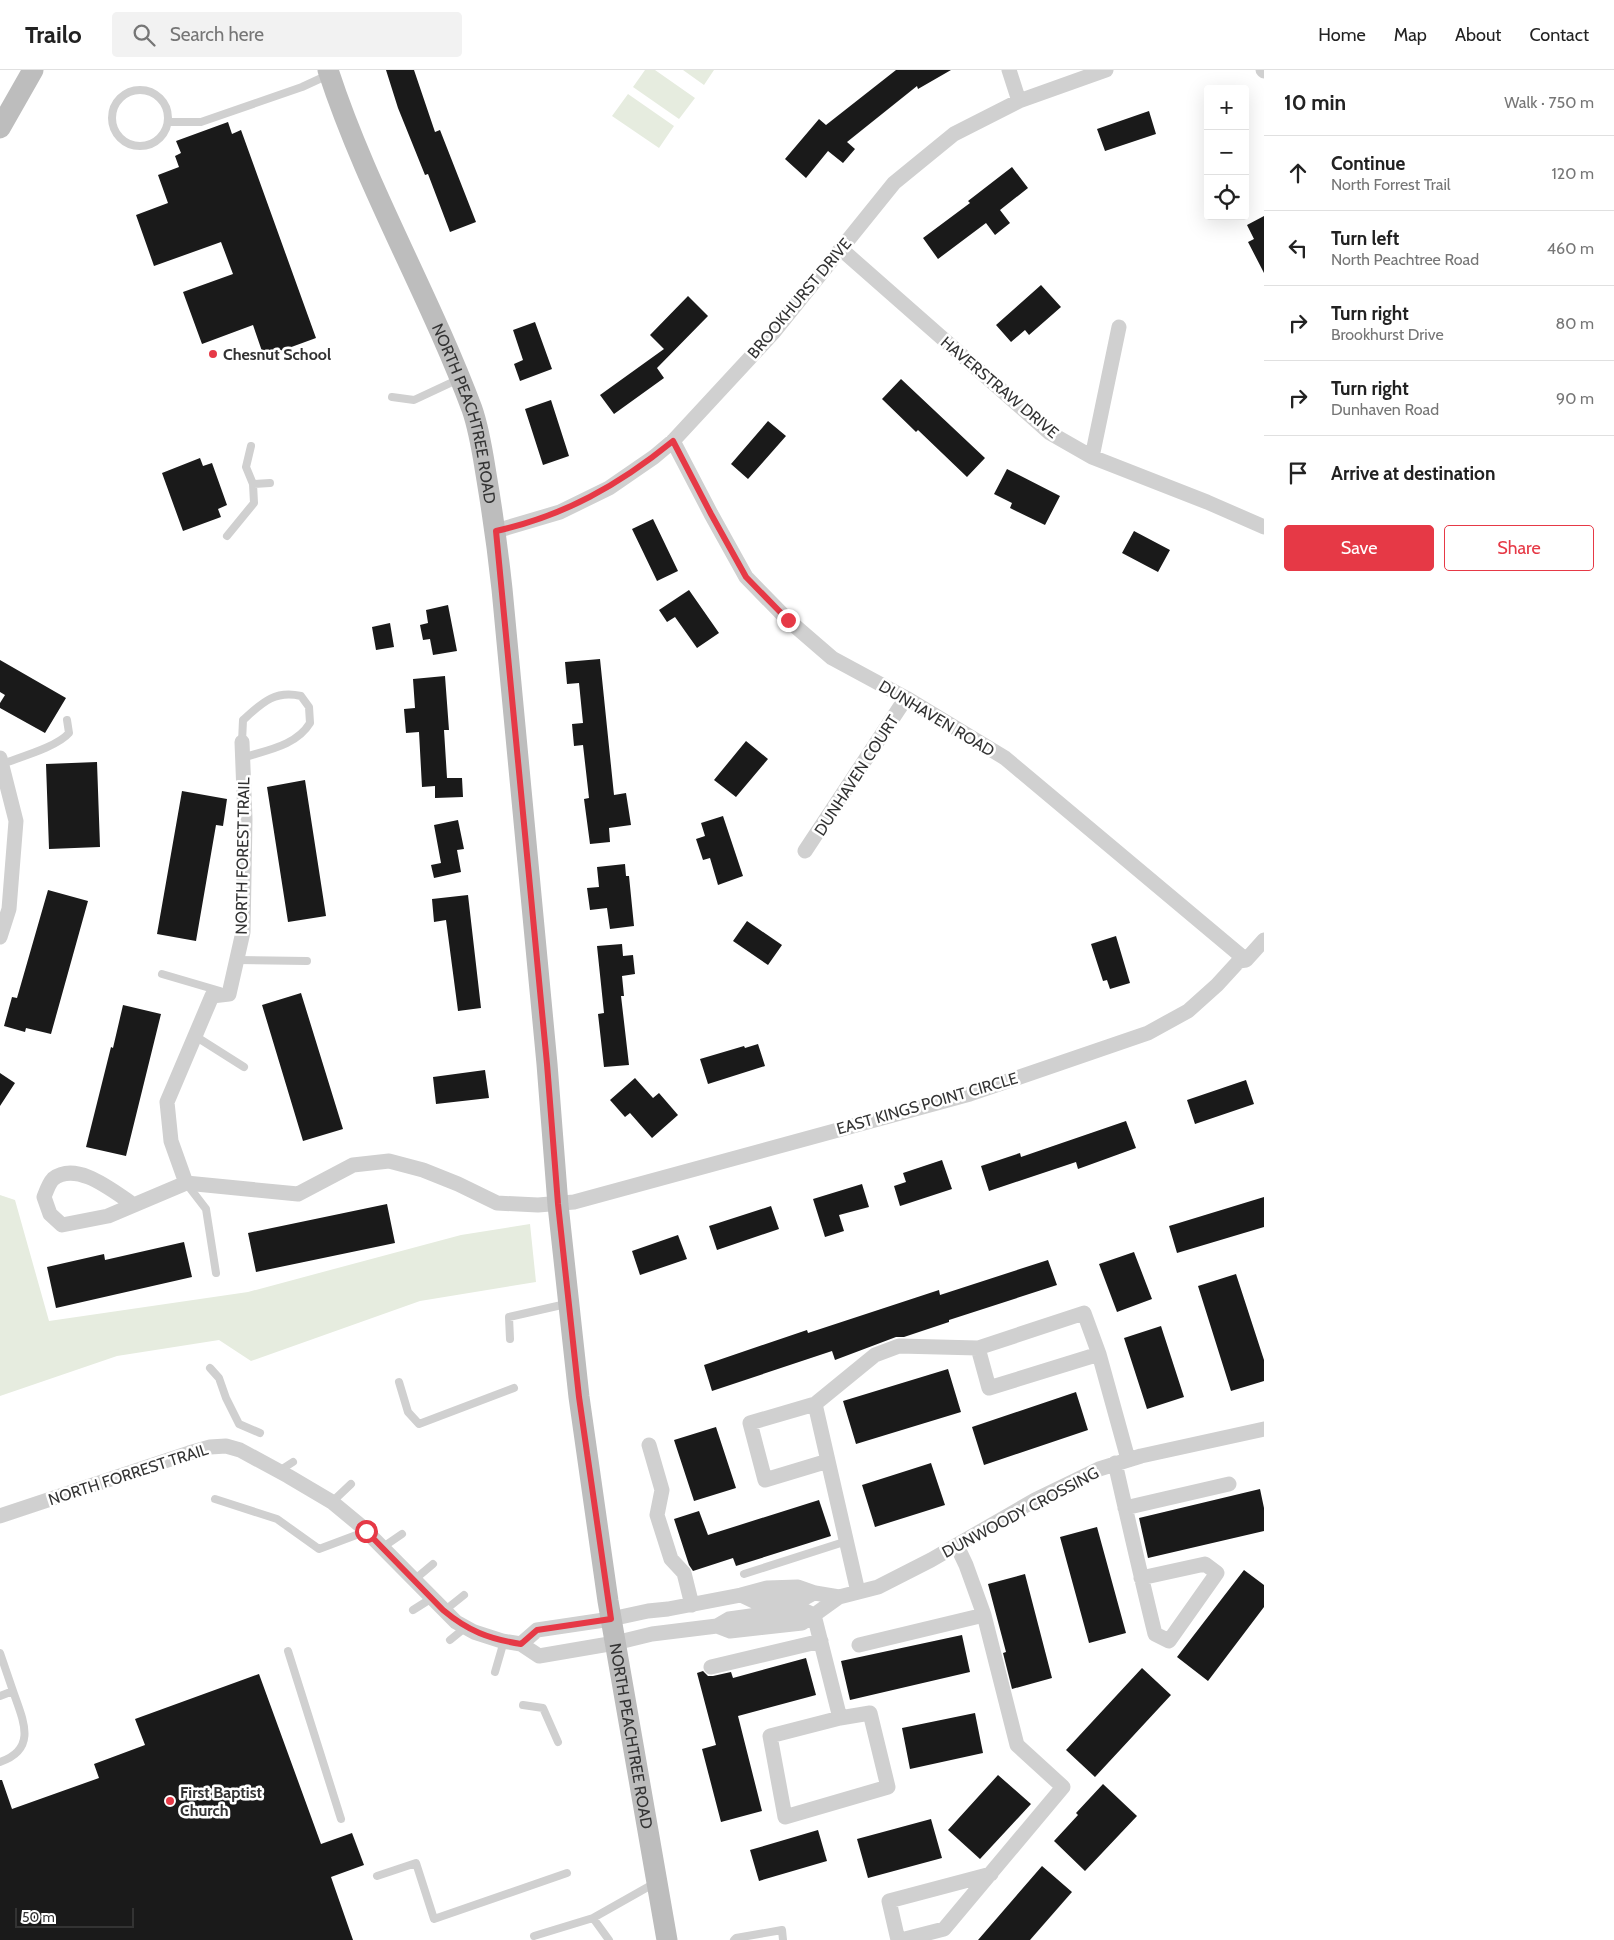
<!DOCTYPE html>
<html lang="en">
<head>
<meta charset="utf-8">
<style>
  :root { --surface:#fff; --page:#f2f2f2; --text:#222; --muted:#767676; --line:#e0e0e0; --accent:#e63946 }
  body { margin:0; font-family:Cabin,sans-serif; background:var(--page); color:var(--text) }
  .controls { position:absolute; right:15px; top:15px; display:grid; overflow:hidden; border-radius:5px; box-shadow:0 5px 20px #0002 }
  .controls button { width:45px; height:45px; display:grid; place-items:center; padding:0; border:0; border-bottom:1px solid var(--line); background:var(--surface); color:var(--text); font:25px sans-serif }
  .scale { position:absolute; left:15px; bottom:12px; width:119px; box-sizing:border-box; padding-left:5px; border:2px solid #333; border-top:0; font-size:14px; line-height:18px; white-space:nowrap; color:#333; -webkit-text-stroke:4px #fff; paint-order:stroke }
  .stop { position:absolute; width:15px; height:15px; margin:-11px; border:4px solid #e63946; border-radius:50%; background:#fff }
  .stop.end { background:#e63946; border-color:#fff; box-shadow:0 1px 5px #0008 }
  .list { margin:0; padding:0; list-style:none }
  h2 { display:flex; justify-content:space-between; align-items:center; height:65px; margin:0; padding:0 20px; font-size:21px }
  h2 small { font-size:16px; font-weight:400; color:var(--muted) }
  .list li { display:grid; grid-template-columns:32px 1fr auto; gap:15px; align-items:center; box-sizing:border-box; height:75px; padding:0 20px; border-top:1px solid var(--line) }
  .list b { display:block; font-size:19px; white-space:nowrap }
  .list p { margin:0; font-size:16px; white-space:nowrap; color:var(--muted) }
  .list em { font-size:16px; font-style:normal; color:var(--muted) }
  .actions { display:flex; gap:10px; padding:15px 20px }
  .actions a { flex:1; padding:11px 0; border:1px solid var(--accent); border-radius:5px; text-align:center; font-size:18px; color:var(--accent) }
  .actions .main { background:var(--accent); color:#fff }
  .icon { flex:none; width:28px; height:28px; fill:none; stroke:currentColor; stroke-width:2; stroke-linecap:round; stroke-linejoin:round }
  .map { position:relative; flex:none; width:1264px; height:1870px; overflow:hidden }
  header { display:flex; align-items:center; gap:30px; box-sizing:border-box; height:70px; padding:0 25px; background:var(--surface); border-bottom:1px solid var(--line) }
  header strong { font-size:24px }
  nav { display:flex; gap:28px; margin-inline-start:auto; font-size:18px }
  .search { width:350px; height:45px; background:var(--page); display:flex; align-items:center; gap:12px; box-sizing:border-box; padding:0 18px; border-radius:5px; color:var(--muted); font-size:19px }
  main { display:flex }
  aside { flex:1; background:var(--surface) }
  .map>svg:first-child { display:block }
</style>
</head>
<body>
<header>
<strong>Trailo</strong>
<div class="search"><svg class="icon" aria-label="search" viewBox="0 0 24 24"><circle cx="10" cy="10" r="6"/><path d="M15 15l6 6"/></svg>Search here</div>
<nav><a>Home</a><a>Map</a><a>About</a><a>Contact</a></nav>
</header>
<main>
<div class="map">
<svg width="1264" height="1870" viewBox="0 0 1264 1870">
  <rect width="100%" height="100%" fill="#fff"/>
  <path fill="#e6ecdf" d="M 645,0 L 655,0 L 695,28 L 679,49 L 633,17 Z
    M 683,0 L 714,0 L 704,15 Z
    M 628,24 L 674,56 L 659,78 L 612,46 Z
    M 0,1125 L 15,1130 L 49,1251 L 248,1222 L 461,1165 L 530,1154 L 536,1212 L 420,1231 L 251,1291 L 219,1270 L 117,1286 L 0,1326 Z"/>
  <path fill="#1a1a1a" d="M 386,0 L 414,0 L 435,62 L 440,60 L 476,152 L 450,162 L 428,104 L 425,105 L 398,38 Z
    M 896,0 L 951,0 L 918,19 L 917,16 L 847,72 L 855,79 L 843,93 L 828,81 L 806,108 L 785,89 L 819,49 L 826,55 Z
    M 1149,41 L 1156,64 L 1105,81 L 1097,59 Z
    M 228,52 L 232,64 L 241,60 L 316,268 L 264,287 L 253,255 L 202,274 L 183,222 L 233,204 L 221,172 L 154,196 L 136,145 L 168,133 L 158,105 L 179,97 L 175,86 L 181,83 L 176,71 Z
    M 1012,97 L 1028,118 L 1000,140 L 1010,153 L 995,165 L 986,153 L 938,189 L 923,168 L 970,133 L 968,131 Z
    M 1264,146 L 1264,203 L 1248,172 L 1254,169 L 1247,155 Z
    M 1041,215 L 1061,237 L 1029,265 L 1025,260 L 1011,272 L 996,255 Z
    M 688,226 L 708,246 L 657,298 L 664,308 L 614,344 L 600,325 L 664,279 L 650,265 Z
    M 535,252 L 552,299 L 520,311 L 514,294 L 523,290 L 513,260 Z
    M 901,309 L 985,388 L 967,407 L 918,360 L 916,362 L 882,329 Z
    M 551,330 L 569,386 L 543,395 L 525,339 Z
    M 768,351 L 786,366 L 748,409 L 731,394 Z
    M 200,388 L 203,396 L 212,393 L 227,435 L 218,439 L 221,447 L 183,461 L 162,403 Z
    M 1007,399 L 1060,426 L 1045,455 L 1010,438 L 1012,433 L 994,424 Z
    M 653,449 L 678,501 L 657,511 L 632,459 Z
    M 1134,461 L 1170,480 L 1158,502 L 1122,483 Z
    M 689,520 L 719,563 L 697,578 L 675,547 L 667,552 L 659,540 Z
    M 448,535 L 457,581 L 433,585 L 430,569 L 423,570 L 420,555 L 428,553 L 426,540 Z
    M 390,553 L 394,577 L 376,580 L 372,557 Z
    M 600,589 L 614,725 L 626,723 L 631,755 L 609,758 L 610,772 L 590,774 L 584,729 L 589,728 L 583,675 L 574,676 L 572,654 L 583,653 L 579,613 L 567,614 L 565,592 Z
    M 0,590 L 66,628 L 45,663 L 0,638 L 0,633 L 5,625 L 0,622 Z
    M 445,606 L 449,660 L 444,660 L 447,708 L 462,708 L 463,727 L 435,728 L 435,716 L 422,717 L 419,662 L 406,663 L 404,639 L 415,638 L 413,609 Z
    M 746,671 L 768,689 L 736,727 L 714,710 Z
    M 97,692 L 100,777 L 49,779 L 46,694 Z
    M 305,710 L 326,846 L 288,852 L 267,717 Z
    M 182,721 L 227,729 L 223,756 L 216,755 L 196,871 L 157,864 Z
    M 723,746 L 743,806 L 718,815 L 710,788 L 703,790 L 696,769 L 705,766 L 701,753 Z
    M 458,750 L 464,779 L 457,780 L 461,802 L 434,808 L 431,795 L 441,793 L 434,755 Z
    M 625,794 L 626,806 L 629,806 L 634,856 L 610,859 L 607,838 L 590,840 L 587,818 L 599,817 L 597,797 Z
    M 48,820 L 88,831 L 51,964 L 26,958 L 25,962 L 4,956 L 12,927 L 17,928 Z
    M 468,825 L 481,938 L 458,941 L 446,850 L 434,852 L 432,829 Z
    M 747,851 L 782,875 L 768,895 L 733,871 Z
    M 1116,866 L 1130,913 L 1110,919 L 1107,910 L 1103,911 L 1091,874 Z
    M 622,874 L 623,886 L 633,885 L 635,904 L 622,906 L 624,926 L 621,926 L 629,995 L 604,997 L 598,944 L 604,943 L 597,876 Z
    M 301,923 L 343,1059 L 303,1071 L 262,935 Z
    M 123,935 L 161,944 L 126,1086 L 86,1077 L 111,977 L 113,978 Z
    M 758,974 L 765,996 L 708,1014 L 700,989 L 744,976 L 745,978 Z
    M 485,1000 L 489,1028 L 436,1034 L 433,1007 Z
    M 0,1003 L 15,1013 L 0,1036 Z
    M 635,1008 L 653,1028 L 659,1023 L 678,1045 L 652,1068 L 630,1043 L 625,1047 L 610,1030 Z
    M 1246,1010 L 1254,1034 L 1195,1054 L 1187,1030 Z
    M 1126,1051 L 1136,1078 L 1078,1099 L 1076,1092 L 989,1121 L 981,1096 L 1020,1083 L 1021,1087 Z
    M 942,1090 L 952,1119 L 900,1136 L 894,1116 L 906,1112 L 903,1103 Z
    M 862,1114 L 869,1137 L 839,1145 L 844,1161 L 825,1167 L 813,1129 Z
    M 1264,1127 L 1264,1157 L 1177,1183 L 1169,1156 Z
    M 387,1134 L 395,1173 L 256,1202 L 248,1163 Z
    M 771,1136 L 779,1159 L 717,1180 L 709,1156 Z
    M 678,1165 L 687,1189 L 640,1205 L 632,1181 Z
    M 184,1172 L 192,1207 L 56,1238 L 47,1197 L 104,1184 L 105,1190 Z
    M 1134,1182 L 1152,1229 L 1117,1242 L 1099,1194 Z
    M 1048,1190 L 1057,1215 L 949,1250 L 949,1252 L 904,1267 L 896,1267 L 835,1290 L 832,1281 L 712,1321 L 704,1295 L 807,1260 L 808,1263 L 939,1220 L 940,1225 Z
    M 1236,1204 L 1264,1290 L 1264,1311 L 1231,1321 L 1198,1216 Z
    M 1161,1256 L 1184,1327 L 1147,1339 L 1124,1268 Z
    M 948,1299 L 961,1342 L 856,1374 L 843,1331 Z
    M 1076,1322 L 1088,1360 L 984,1395 L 972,1357 Z
    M 716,1357 L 736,1418 L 694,1431 L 674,1370 Z
    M 931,1393 L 945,1435 L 875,1457 L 862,1415 Z
    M 1260,1419 L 1264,1438 L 1264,1461 L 1148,1488 L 1139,1448 Z
    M 819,1430 L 831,1466 L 736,1496 L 733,1488 L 693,1501 L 689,1495 L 674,1449 L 699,1441 L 708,1465 Z
    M 1097,1457 L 1126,1563 L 1089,1573 L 1060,1467 Z
    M 1244,1500 L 1264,1515 L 1264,1537 L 1208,1611 L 1177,1587 Z
    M 1025,1504 L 1052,1608 L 1012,1619 L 1003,1583 L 1006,1582 L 988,1514 Z
    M 962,1565 L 970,1602 L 850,1630 L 841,1591 Z
    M 806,1588 L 816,1625 L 738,1646 L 762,1741 L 721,1752 L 702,1679 L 716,1675 L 697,1603 L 703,1601 L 708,1606 L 713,1606 L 731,1602 L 733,1608 Z
    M 1142,1598 L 1171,1625 L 1095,1707 L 1066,1680 Z
    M 259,1604 L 321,1774 L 352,1763 L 364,1795 L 331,1807 L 353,1870 L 0,1870 L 0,1710 L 2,1710 L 12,1739 L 99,1708 L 94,1694 L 145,1675 L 135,1649 Z
    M 975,1643 L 983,1683 L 910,1699 L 902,1658 Z
    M 998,1705 L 1031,1734 L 980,1789 L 948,1760 Z
    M 1103,1714 L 1137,1746 L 1085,1801 L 1054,1771 L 1078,1745 L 1076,1743 Z
    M 931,1749 L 942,1788 L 868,1808 L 857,1769 Z
    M 818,1760 L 827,1791 L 759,1811 L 750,1780 Z
    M 1042,1796 L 1072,1822 L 1030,1870 L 978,1870 Z"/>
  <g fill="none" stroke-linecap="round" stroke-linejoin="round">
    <path stroke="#d0d0d0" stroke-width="8" d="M112 48a28 28 0 1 1 56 0a28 28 0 1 1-56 0Z
      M 168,52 L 201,52 L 302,17 L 328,5
      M 392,327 L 414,330 L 459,309
      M 251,376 L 246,397 L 253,414 L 270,413
      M 227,466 L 254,433 L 253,414
      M 242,672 L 243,650 C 262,633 274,620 301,626 L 309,637 L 310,653 C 296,676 267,680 242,688
      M 2,694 C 20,687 57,677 69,663 L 67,650
      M 237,890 L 307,891
      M 162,904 L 220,921
      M 195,966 L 244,997
      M 186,1113 L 206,1139 L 216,1203
      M 510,1269 L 509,1247 L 566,1234
      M 210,1298 L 219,1308 L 226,1328 L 239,1354 L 260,1363
      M 399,1312 L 408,1342 L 419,1354 L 514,1318
      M 279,1401 L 293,1392
      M 215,1429 L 277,1449 L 319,1479 L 367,1461
      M 332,1432 L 351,1414
      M 383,1477 L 402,1464
      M 744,1504 L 847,1471
      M 414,1510 L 433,1494
      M 413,1540 L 432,1528
      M 444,1541 L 464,1525
      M 450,1570 L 466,1557
      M 288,1581 L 341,1749
      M 0,1583 L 13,1621 L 0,1626
      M 495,1602 L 504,1571
      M 523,1635 L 543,1638 L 558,1672
      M 0,1692 C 38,1679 23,1650 13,1621
      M 377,1806 L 416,1793 L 434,1849 L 567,1803
      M 593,1848 L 609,1870
      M 534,1866 L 593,1848 L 655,1813
      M 734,1870 L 736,1868 L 782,1860 L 783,1870"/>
    <path stroke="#d0d0d0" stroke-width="15" d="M 1009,0 L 1019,31
      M 1263,0 L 1264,1
      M 841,179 L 1050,363 L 1092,387 L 1207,432 L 1264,457
      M 673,371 L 711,444 L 746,507 L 788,550 L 832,588 L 906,628 L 1005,688 L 1246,890
      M 1092,387 L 1119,257
      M 496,461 L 560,442 L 609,418 L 654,387 L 673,371 L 773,263 L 894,113 L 954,64 L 1019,31 L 1106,0
      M 242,672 L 245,749 L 243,862 L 229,924 L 212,926 L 167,1032 L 171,1071 L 186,1113 L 298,1124 L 353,1095 L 389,1091 L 423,1100 L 458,1114 L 497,1133 L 538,1135 L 574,1132 L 970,1024 L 1148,963 L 1188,941 L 1217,915 L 1239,891 L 1246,890 L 1264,870
      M 0,688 L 16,751 L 9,839 L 0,867
      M 805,781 L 906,628
      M 134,1135 C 114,1122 77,1090 53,1109 C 49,1113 46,1122 44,1127 L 50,1144 L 62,1155 L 108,1146 L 186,1113
      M 1099,1284 L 1128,1389
      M 815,1334 L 750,1353 L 765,1410 L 828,1391
      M 649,1375 L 662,1420 L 657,1445 L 671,1489 L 684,1503 L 692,1535
      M 1115,1393 C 1128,1450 1141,1507 1155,1564 L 1169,1571 L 1217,1503 L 1205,1494 L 1141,1508
      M 1125,1438 L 1229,1414
      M 0,1446 L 189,1383 L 210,1377 L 226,1376 L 240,1380 L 288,1406 L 332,1432 L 361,1456 L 456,1552 L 474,1562 L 502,1571 L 521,1574 L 539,1586 L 615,1573 L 652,1564 L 717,1556 L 729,1549 L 801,1539 L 814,1545 L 839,1527 L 878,1517 L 931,1490 L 1035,1430 L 1099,1399 L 1141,1386 L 1264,1359
      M 957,1476 L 966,1495 L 984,1545
      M 858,1522 L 815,1334 L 875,1285 L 899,1276 L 978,1278 L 1084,1243 L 1099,1284 L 989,1318 L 978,1278
      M 741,1525 L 760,1534 L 803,1529 L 814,1523
      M 717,1556 L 730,1561 L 802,1553 L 814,1545 L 840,1648
      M 521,1574 L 537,1560 L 611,1549 L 648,1541 L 668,1539 L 741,1525 L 767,1518 L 798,1517 L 815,1523 L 839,1527
      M 859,1575 L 984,1545 L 1017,1675 L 1063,1717 L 944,1859 L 901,1870
      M 711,1597 L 821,1571
      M 870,1643 L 888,1717 L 785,1747 L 770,1666 L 840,1648 Z
      M 898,1870 L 889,1831 L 991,1804"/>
    <g stroke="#bdbdbd" stroke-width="21">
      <path id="s1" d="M 328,0 C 366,117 429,224 472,339 C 480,362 483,386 487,410 C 493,446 498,482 502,519 L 547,994 L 558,1135 L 579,1327 L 608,1531 L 667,1870"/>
      <path d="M 0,58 L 33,0"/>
    </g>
  </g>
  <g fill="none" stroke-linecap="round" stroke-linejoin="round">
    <path stroke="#e63946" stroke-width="6" d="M 366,1461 L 443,1540 C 468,1561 489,1569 521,1574 L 537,1560 L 611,1549 L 579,1327 L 558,1134 L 547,994 L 496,461 C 564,446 619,415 673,371 L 711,444 L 746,507 L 788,550"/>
  </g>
  <g fill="#e63946" stroke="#fff" stroke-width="2">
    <circle cx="213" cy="284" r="5"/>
    <circle cx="170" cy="1731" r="5"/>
  </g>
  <g text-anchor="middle" stroke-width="5" stroke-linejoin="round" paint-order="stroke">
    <g font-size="16" fill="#333" stroke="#fff">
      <text transform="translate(799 228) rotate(-50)" y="6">BROOKHURST DRIVE</text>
      <text transform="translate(1000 317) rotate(40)" y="6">HAVERSTRAW DRIVE</text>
      <text dy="6" stroke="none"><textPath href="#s1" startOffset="371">NORTH PEACHTREE ROAD</textPath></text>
      <text transform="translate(937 648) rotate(31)" y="6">DUNHAVEN ROAD</text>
      <text transform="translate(856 705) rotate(-57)" y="6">DUNHAVEN COURT</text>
      <text transform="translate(242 786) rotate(-89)" y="6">NORTH FOREST TRAIL</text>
      <text transform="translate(927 1033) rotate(-16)" y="6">EAST KINGS POINT CIRCLE</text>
      <text transform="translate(128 1404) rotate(-18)" y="6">NORTH FORREST TRAIL</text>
      <text transform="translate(1020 1442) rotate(-28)" y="6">DUNWOODY CROSSING</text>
      <text dy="6" stroke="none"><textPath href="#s1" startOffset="1706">NORTH PEACHTREE ROAD</textPath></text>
    </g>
    <g font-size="16" font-weight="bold" fill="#333" stroke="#fff" text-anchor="start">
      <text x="223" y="290">Chesnut School</text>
      <text x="180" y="1728">First Baptist<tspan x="180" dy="18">Church</tspan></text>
    </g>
  </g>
</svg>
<div class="controls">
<button>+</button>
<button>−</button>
<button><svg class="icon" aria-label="locate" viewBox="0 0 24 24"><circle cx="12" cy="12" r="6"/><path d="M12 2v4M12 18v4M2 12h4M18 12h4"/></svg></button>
</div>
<div class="scale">50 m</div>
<div class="stop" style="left:366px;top:1461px"></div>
<div class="stop end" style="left:788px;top:550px"></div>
</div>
<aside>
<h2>10 min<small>Walk · 750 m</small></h2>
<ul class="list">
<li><svg class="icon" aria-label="ahead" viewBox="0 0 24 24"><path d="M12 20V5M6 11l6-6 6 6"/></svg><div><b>Continue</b><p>North Forrest Trail</p></div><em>120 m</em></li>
<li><svg class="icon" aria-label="left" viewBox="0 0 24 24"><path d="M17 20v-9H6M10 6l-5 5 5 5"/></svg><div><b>Turn left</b><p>North Peachtree Road</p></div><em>460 m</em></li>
<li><svg class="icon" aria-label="right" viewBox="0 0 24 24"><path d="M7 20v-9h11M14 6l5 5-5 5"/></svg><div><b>Turn right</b><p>Brookhurst Drive</p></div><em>80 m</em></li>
<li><svg class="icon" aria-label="right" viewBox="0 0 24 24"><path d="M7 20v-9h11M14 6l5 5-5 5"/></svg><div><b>Turn right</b><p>Dunhaven Road</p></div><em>90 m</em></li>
<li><svg class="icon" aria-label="arrive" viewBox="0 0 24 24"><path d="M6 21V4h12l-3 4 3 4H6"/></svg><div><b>Arrive at destination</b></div></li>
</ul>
<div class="actions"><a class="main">Save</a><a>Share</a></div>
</aside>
</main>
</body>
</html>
